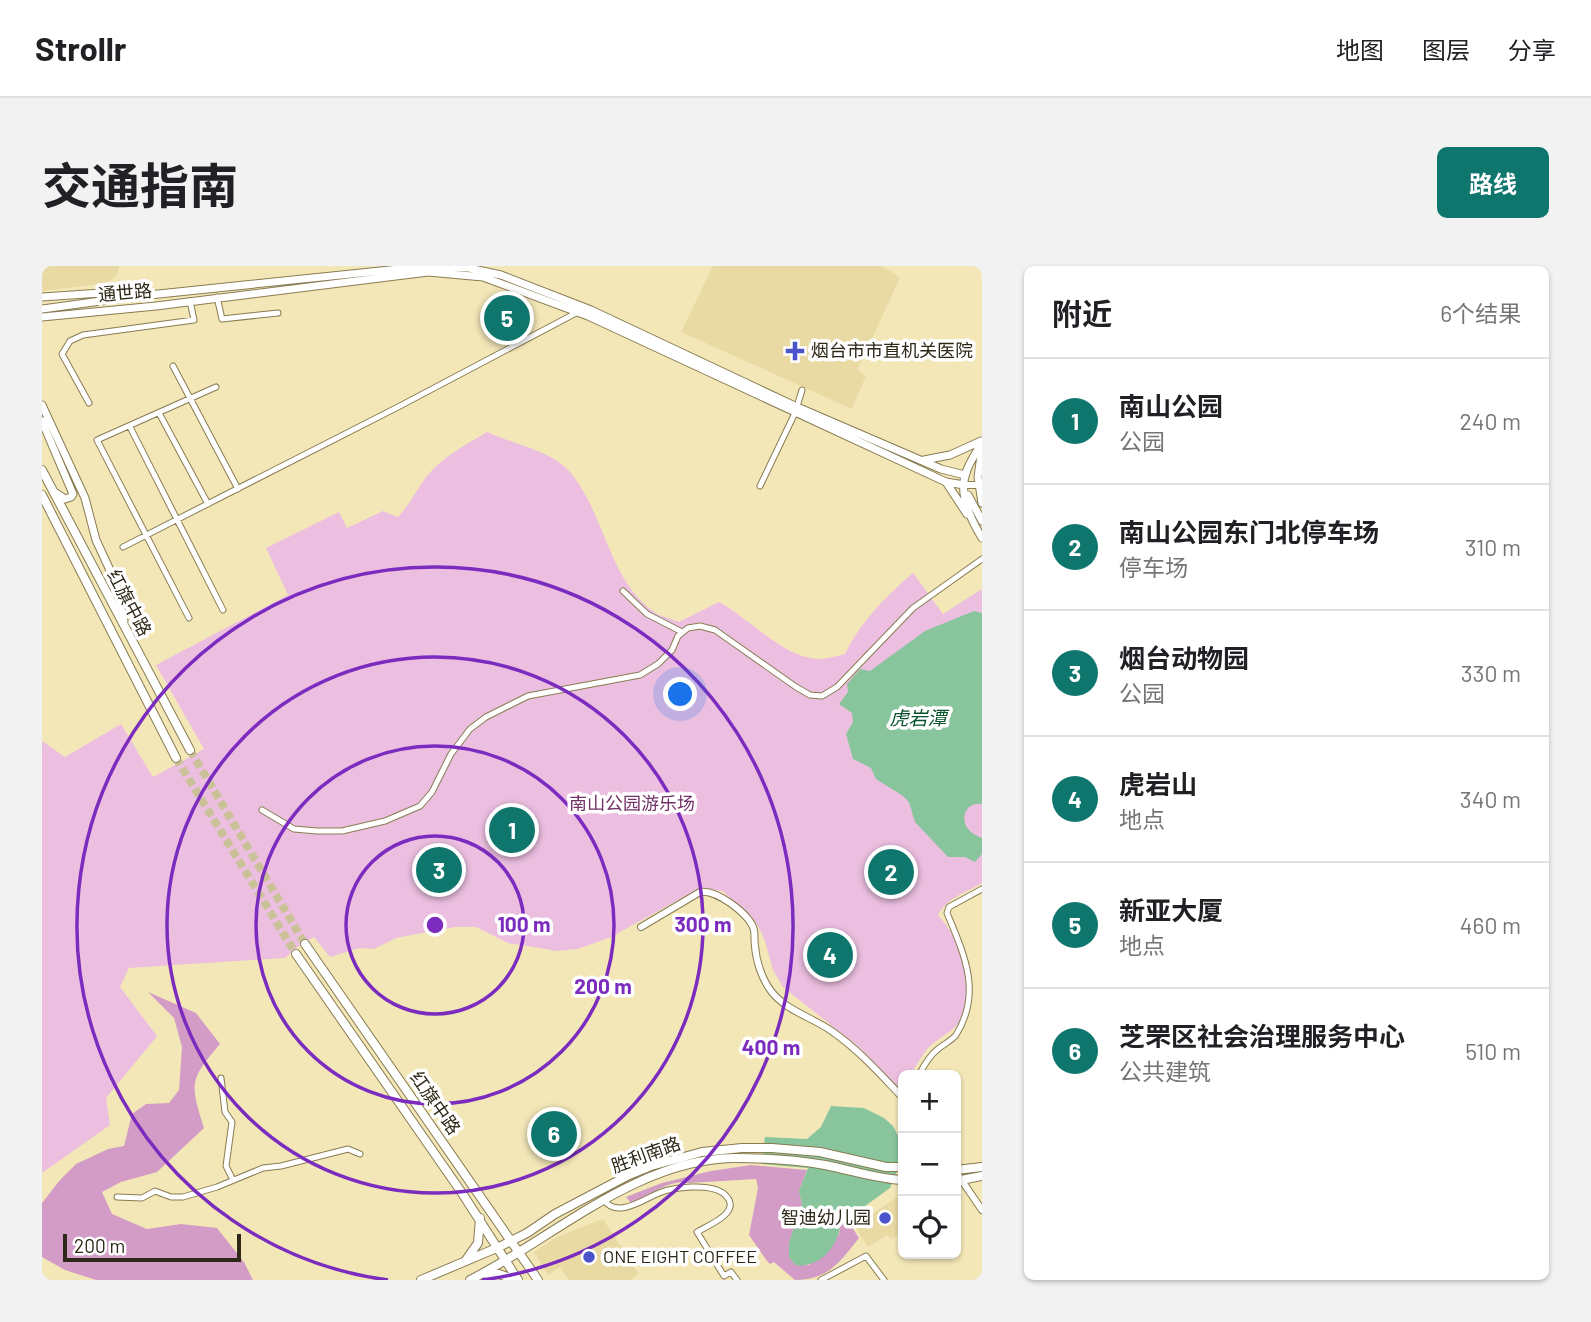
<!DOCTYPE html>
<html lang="zh">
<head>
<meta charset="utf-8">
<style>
  :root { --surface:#fff; --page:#f2f2f2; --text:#202124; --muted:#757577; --line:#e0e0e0; --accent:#0f766e }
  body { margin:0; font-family:Barlow,"Noto Sans SC",sans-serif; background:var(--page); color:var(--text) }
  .controls { position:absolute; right:21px; bottom:21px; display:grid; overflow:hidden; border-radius:10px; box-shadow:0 2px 5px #0004 }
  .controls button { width:63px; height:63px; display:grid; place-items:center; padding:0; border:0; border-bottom:2px solid var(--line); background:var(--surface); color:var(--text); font:35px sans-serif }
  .scale { position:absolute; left:21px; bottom:18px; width:178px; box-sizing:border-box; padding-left:7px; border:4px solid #2d2817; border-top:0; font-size:19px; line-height:24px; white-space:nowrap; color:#2d2817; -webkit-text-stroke:5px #fff; paint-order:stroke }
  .you { position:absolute; left:639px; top:429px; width:24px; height:24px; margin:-18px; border:5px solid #fff; border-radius:50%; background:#1a73e8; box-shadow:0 0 0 10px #1a73e833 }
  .badge { display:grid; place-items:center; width:46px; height:46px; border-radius:50%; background:var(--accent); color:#fff; font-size:23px; font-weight:700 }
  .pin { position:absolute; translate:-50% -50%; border:4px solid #fff; box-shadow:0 2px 7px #0006 }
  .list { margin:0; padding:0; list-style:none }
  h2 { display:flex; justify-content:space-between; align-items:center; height:91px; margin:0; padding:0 28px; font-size:30px }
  h2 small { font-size:23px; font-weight:400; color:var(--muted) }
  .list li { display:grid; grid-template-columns:46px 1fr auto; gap:21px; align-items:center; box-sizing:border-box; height:126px; padding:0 28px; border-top:2px solid var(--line) }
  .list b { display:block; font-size:26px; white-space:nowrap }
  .list p { margin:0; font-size:23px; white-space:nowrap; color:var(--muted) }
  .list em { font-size:23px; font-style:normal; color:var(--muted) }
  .icon { flex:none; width:38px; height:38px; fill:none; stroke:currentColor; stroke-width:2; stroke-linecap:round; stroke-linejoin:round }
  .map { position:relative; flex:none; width:940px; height:1014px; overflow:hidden; border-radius:10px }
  header { display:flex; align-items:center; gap:42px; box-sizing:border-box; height:98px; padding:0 35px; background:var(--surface); border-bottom:2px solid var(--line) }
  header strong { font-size:33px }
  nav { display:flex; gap:38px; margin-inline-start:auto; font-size:24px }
  .intro { display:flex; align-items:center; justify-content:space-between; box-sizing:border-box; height:168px; padding:0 42px }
  h1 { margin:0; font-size:49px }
  .button { padding:18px 32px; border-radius:10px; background:var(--accent); color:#fff; font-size:24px; font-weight:700 }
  main { display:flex; gap:42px; padding:0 42px }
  aside { flex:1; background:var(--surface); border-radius:10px; box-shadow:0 2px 5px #0004 }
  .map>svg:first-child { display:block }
</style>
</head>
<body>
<header>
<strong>Strollr</strong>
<nav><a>地图</a><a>图层</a><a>分享</a></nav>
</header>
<div class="intro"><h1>交通指南</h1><a class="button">路线</a></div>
<main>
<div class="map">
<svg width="940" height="1014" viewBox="0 0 940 1014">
  <rect width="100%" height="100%" fill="#f3e7b8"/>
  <path fill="#e9daa4" d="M 0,0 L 77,0 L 75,9 L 64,17 L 0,25 Z
    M 671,0 L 840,0 L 858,12 L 815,104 L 824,110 L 810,143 L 639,66 Z
    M 860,928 L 861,967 L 860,966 L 849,973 L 845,969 L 826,981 L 812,960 Z
    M 561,953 L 597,1008 L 589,1014 L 527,1014 L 518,1001 L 506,1009 L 492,986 L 517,970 Z"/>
  <path fill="#ecbfe1" d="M 445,166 C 468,177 510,185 527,205 C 563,246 566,314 612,346 C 619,351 630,353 637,356 L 677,336 C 707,352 742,392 776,393 C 784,393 794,390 803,388 C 819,355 843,331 871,307 L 901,348 L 940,323 L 940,617 C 922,628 906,631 896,649 C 919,675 939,720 919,754 C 911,766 896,772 886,782 C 879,790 874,801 868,809 L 861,809 L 861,819 L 858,824 L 819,783 L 741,721 L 731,704 L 723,675 L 717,662 L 710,651 L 680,625 L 658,622 L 569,671 L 536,683 L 515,685 L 466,677 L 434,661 L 413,661 L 354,672 L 332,683 L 317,682 L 288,691 L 272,671 L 257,680 L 243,692 L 87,702 L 78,721 L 115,770 L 64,832 L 68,859 L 0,907 L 0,475 L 23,491 L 79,458 L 111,511 L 162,483 L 114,399 L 246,329 L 224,282 L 297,246 L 305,262 L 341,245 L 356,251 C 367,240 373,226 382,214 C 397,193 423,179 445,166 Z"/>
  <path fill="#d29cc6" d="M 106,726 L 154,747 L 178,778 C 147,814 148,818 162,862 L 115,906 L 79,916 L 60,926 L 70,948 L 105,963 L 139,958 L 175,962 L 202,996 L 211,1014 L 54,1014 L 23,1004 L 0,991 L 0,937 L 18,914 L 34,898 L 66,883 L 82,880 L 90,848 L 104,838 L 127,837 L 137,824 L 140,781 L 132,752 Z
    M 709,899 L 765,904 L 757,925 L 760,937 L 747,977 L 747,991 L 753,999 L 767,999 L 797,968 L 798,958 L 804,952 L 817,972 C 798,996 786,1014 753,1014 L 732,996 L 728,998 L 725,995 L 707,969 L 716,922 L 714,913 L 646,917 C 629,912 605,931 589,937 L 584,931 L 620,917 L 669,905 Z"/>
  <path fill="#88c49c" d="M 932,345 L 940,347 L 940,538 C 923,535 916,555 929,566 C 932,569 936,570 940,572 L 940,588 L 933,596 L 923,591 L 906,591 L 873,556 L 867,536 L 861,530 L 834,513 L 829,502 L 811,493 L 804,468 L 811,456 L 810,447 L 797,438 L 806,426 L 805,418 L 818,403 L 828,405 L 883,365 Z
    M 789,840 L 822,842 L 842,852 L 851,860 L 861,879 L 860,893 L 848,922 L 798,958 C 797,980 777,1003 753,999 L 747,991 L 747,977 L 760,937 L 757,925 L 766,902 L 719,898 L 723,871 L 765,873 L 779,861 Z"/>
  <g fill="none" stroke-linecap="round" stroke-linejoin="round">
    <path stroke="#cbc198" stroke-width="8" stroke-dasharray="8 4" stroke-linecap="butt" d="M 148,484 L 263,678
      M 134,492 L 254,688"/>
    <defs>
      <path id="minor" d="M 175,31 L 180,53 L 236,47
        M 131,100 L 196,223
        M 47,137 L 20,88 L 28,75 L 41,69 L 152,54 L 148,35
        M 117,147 L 166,238
        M 88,161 L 181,344
        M 718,220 L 753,147 L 760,124
        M 81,281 L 356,141 L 536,46
        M 581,325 L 605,348 L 640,366
        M 147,352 L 55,174 L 174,121
        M 220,544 L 252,563 L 275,565 L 300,565 L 343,555 L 378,540 L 390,526 L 409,488 L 428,463 L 444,451 L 486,430 L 598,409 L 616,398 L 630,384 L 636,370 L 646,362 L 658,360 L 673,364 L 754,421 L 768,429 L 780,430 L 795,421 L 871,342 L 940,293
        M 877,809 C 882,799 887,790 896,783 C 902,778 909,775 914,769 C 940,727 923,690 905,647 L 907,641 L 940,623
        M 179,812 L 183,846 L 190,856 L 184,900 L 191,914
        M 75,931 L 100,932 L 113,925 L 129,931 L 141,931 L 175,921 L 221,902 L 239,900 L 306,883 L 318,888
        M 562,934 C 575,953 602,933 617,927 C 631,921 668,917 681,927 C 703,945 669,958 655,966 L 682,1010 L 689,1006 L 695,1014
        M 779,1014 L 824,990 L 842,1014"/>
      <path id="tertiary" d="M 922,219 L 940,219
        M 599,661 L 658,626 C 674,623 708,648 712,664 C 713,669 712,675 713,680 C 714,695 720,713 729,725 C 744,745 772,752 791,766 C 818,785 839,809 861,832
        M 914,906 L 940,944"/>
      <path id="secondary" d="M 0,31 L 59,27 L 81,30
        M 0,43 L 88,31 L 386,0 L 427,2 L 459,9 L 549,44 L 755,141 L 899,203 L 923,209
        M 0,51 L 114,40 L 386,6 L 441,11 L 546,50 L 904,216 L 922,219
        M 0,139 L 43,232 L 54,274 L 73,315 L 82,355
        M 0,155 L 31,228 L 29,231 L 23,233 L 14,227
        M 940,176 C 935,186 927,196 924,207 C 916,228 929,254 940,272
        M 940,182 L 936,211 L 940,237
        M 882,194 L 908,189 L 939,175
        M 904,216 L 925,248
        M 926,229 L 940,255"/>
      <path id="primary" d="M 0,204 L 148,484
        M 0,229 L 134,492
        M 263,678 L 496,1014
        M 254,688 L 420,927 L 476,1014
        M 914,904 L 940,901
        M 914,915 L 940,910
        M 424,994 L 436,977 L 438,952
        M 444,1008 L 457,1008 L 474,1014
        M 379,1014 L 457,981 L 485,967 L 513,948 L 587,909 L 609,900 L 660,886 L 700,882 L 730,882 L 778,886 L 844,901 L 861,901
        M 428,1014 C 510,973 595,893 692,892 C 722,892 753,894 783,899 C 809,904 835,913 861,914"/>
    </defs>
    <use href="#minor" stroke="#887c51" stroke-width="7"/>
    <use href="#tertiary" stroke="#887c51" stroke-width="8"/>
    <use href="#secondary" stroke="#887c51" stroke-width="9"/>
    <use href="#primary" stroke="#887c51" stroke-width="10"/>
    <use href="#minor" stroke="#fff" stroke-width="5"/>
    <use href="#tertiary" stroke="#fff" stroke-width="6"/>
    <use href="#secondary" stroke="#fff" stroke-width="7"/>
    <use href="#primary" stroke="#fff" stroke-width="8"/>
  </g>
  <g fill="none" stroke="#7b2cbf" stroke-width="3.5">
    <circle cx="393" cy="659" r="89"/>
    <circle cx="393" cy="659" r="179"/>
    <circle cx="393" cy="659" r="268"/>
    <path d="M346 1014A358 358 0 1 1 440 1014"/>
  </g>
  <g fill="#4b54ca" stroke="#fff" stroke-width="2.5">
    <path d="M749.5 74.5h7v7h7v7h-7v7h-7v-7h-7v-7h7z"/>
    <circle cx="843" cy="952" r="7"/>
    <circle cx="547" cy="991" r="7"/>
  </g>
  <g text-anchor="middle" stroke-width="7" stroke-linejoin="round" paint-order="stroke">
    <g font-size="18" fill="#2d2817" stroke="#fff">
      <text transform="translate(83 27) rotate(-5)" y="6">通世路</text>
      <text transform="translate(87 337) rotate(62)" y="6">红旗中路</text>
      <text transform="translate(393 837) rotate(55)" y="6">红旗中路</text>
      <text transform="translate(604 889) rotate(-20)" y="6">胜利南路</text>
    </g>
    <g font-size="18" fill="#2d2817" stroke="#fff" text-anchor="start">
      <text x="769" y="91">烟台市市直机关医院</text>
      <text x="829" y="958" text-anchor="end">智迪幼儿园</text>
      <text x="561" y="997">ONE EIGHT COFFEE</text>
    </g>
    <g font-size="18" fill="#723267" stroke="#fff">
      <text x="590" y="544">南山公园游乐场</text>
    </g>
    <g font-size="19" font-style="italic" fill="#07512d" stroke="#fff">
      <text x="876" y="459">虎岩潭</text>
    </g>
  </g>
  <circle cx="393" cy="659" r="10" fill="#7b2cbf" stroke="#fff" stroke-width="3.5"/>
  <g font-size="21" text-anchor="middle" font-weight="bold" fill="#7b2cbf" stroke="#fff" stroke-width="7" stroke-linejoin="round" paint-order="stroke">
    <text x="482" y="666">100 m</text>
    <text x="661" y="666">300 m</text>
    <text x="561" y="728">200 m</text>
    <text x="729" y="789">400 m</text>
  </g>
</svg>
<div class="controls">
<button>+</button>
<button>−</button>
<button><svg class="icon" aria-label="locate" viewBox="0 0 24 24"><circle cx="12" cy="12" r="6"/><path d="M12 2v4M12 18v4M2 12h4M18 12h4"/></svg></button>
</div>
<div class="scale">200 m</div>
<div class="you"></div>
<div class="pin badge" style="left:470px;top:564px">1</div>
<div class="pin badge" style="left:849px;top:606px">2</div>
<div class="pin badge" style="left:397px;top:604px">3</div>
<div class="pin badge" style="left:788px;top:689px">4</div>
<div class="pin badge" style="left:465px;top:52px">5</div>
<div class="pin badge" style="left:512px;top:868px">6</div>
</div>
<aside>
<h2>附近<small>6个结果</small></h2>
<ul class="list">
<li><span class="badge">1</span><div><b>南山公园</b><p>公园</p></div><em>240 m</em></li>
<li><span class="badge">2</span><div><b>南山公园东门北停车场</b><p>停车场</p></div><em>310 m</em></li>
<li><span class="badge">3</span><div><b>烟台动物园</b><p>公园</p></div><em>330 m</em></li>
<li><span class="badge">4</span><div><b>虎岩山</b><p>地点</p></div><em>340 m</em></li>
<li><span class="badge">5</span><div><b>新亚大厦</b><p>地点</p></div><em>460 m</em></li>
<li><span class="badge">6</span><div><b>芝罘区社会治理服务中心</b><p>公共建筑</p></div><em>510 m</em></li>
</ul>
</aside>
</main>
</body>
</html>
